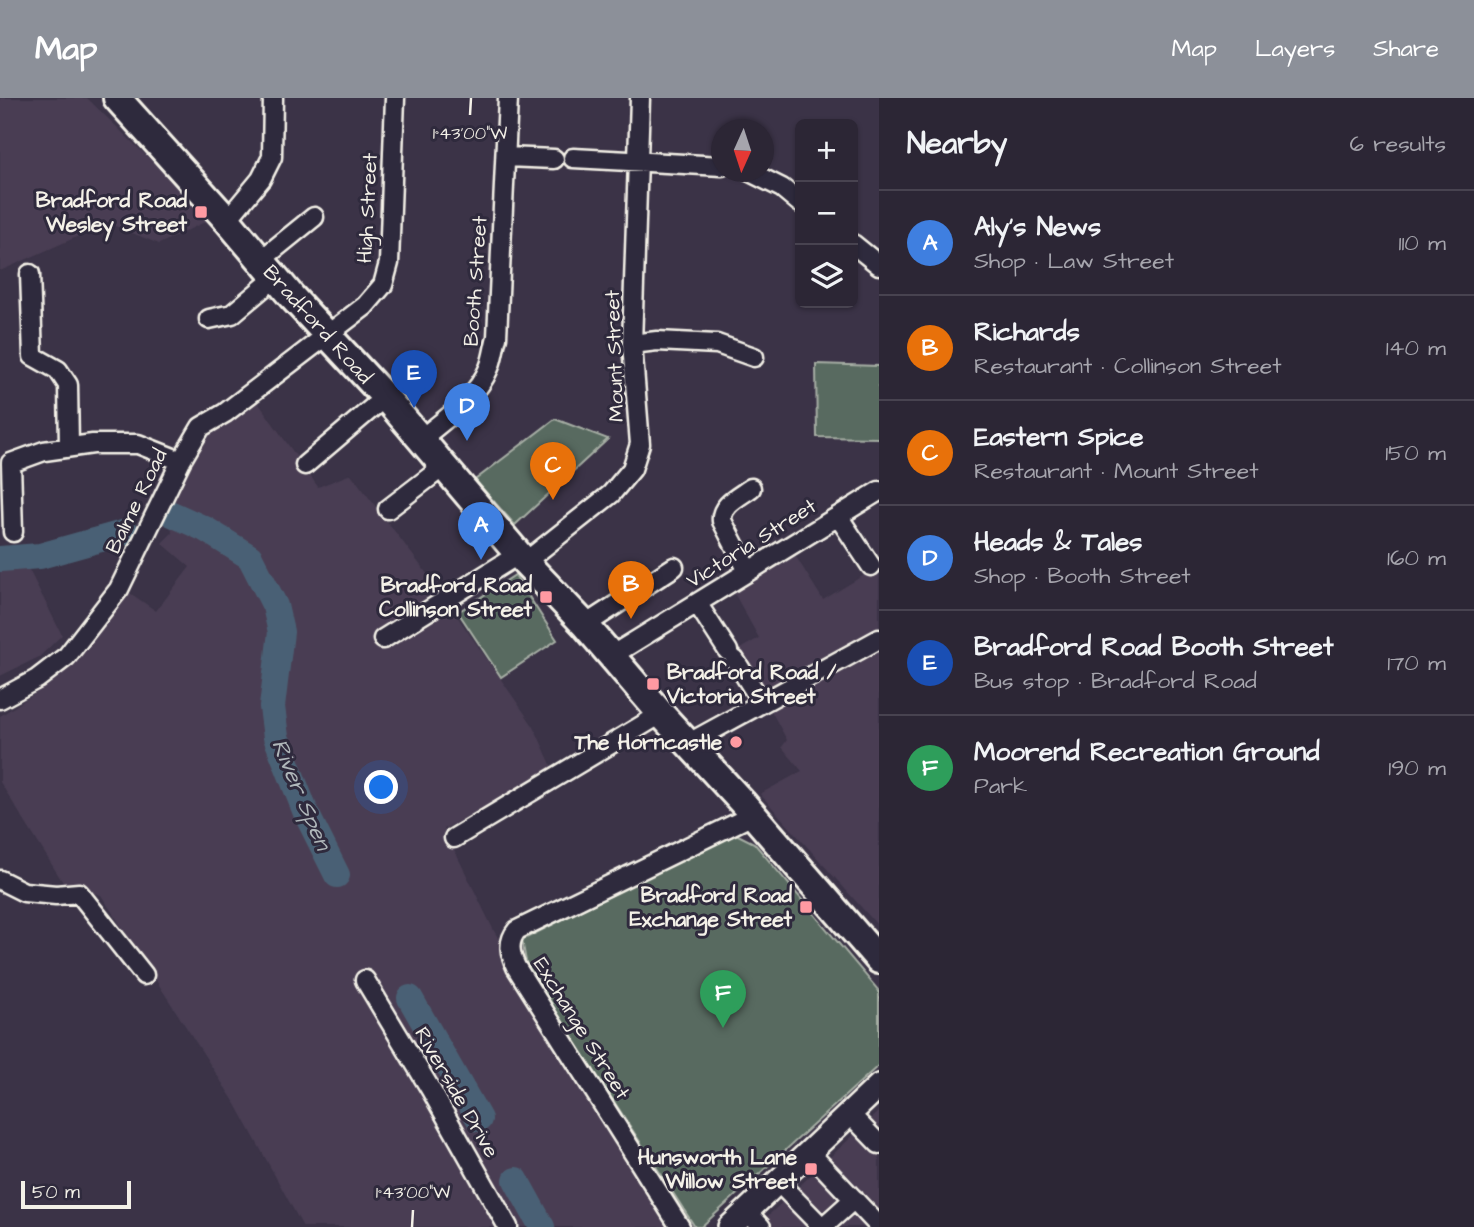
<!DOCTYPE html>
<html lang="en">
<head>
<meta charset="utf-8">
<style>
  :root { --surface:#2c2635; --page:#383241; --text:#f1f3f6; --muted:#a6a5ad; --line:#484350; --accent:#8c9099 }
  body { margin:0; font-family:"Architects Daughter",sans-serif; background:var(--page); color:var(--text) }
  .controls { position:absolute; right:21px; top:21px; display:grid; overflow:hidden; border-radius:10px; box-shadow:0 2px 5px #0004 }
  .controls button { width:63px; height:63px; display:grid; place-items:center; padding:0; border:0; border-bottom:2px solid var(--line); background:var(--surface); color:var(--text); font:35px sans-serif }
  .compass { position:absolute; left:711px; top:21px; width:63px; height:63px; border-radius:50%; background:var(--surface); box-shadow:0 2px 5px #0004; rotate:183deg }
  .scale { position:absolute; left:21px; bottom:18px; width:110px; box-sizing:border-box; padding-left:7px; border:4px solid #f4f1e8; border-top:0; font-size:19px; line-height:24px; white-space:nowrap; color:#f4f1e8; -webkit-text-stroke:5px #2f2a3d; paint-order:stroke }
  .you { position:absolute; left:382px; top:690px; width:24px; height:24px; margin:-18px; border:5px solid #fff; border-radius:50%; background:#1a73e8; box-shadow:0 0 0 10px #1a73e833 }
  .badge { display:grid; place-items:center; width:46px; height:46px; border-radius:50%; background:var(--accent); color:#fff; font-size:23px; font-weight:700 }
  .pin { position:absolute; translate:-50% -58px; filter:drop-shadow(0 2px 4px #0008) }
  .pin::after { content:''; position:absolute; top:37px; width:24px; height:21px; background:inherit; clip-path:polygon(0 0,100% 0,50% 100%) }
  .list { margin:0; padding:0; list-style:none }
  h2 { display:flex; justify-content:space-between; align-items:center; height:91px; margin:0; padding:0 28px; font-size:30px }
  h2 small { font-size:23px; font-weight:400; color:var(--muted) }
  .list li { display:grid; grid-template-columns:46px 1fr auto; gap:21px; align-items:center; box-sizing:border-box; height:105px; padding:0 28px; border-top:2px solid var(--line) }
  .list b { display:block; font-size:26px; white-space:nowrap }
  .list p { margin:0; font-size:23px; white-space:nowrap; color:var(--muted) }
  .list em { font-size:23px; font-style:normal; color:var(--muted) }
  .icon { flex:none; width:38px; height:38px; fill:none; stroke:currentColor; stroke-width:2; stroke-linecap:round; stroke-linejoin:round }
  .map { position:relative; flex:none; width:879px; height:1129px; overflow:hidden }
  header { display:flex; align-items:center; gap:42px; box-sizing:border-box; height:98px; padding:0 35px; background:var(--accent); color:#fff }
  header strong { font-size:33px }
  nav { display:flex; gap:38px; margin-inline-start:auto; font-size:24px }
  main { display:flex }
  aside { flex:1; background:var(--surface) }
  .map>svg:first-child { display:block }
</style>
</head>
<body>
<header>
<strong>Map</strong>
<nav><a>Map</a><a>Layers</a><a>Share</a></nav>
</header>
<main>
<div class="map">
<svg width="879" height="1129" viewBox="0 0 879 1129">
  <rect width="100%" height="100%" fill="#3b3347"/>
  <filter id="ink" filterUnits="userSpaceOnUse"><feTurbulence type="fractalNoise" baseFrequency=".0143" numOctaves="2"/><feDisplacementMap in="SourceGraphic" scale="14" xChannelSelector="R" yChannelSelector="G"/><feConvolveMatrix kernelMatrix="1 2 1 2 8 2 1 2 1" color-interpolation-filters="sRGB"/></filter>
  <g filter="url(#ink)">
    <path fill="#493e53" d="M 0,0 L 87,0 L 211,121 L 159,146 L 108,125 L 0,173 Z
      M 257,303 L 318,389 L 351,376 L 434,485 L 534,629 L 553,671 L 444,731 L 494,833 L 669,1129 L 303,1129 L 237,1008 L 101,797 L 64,786 L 0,684 L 0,618 L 50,586 L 127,493 L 156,513 L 190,469 L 162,445 L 172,435 L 169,405 L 206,336 Z
      M 793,454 L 823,502 L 879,468 L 879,829 L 760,696 L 802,673 L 782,649 L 787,642 L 738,552 L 759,540 L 734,495 Z
      M 28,470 L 62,537 L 39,559 L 0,578 L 0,471 Z
      M 879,1013 L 879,1129 L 756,1129 Z"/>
    <path fill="#596a61" stroke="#a6aea4" stroke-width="2" d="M 816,266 L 879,268 L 879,340 L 817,339 Z
      M 555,321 L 608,341 L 515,427 L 475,382 Z
      M 515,477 L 557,542 L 501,579 L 458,514 Z
      M 734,735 L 754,745 L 879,893 L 879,967 L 701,1129 L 695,1129 L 527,869 L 522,842 Z"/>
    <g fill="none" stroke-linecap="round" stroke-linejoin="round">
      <path stroke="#4a6174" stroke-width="26" d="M 172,416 L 205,431 L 250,459 L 275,508 L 281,534 L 272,609 L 276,639 L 306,715 L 337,777
        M 0,461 L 40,458 L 126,434
        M 410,900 L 479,1021
        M 516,1082 L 542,1129"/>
      <defs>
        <path id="minor" d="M 506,59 L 554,61
          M 573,60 L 722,68
          M 750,74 L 782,90 L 800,105
          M 227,122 L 261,81 L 272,59 L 273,0
          M 853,146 L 879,167
          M 261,162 L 314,119
          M 30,176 L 33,258 L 58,272 L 68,287 L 69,349
          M 209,221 L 232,216 L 276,179
          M 632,246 L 657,243 L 717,246 L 754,259
          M 421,341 C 446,320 476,301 489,270 C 493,261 494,249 497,239 L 508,0
          M 305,367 L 385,299
          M 388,411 L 444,368
          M 838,418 L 871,468
          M 13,434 L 11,365 L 44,353 L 93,346 L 138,346 L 181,363
          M 525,464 L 611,396 L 632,371 L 640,346 L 632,246 L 640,0
          M 748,473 L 722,423 C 720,407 739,399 751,390
          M 697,505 L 728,553
          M 585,527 L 674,469
          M 383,541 L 519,456
          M 611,558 L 879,393
          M 735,562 L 762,605
          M 0,601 L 37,581 L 67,558 L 119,491 L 181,363 L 201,329 L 225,315 L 365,208 L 383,187 L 389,165 L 395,0
          M 689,645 L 879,541
          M 454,740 L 661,616
          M 0,782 L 24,794 L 56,797 L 79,795 L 144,877
          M 365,882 L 431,992 L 508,1129
          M 849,1015 L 879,1046
          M 809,1054 L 879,1128
          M 778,1084 L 820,1127 L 824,1128 L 854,1101
          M 747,1114 L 761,1129
          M 680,1129 L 516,869 C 510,856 507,844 517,832 L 753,717"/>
        <path id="secondary" d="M 730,1129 L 879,988"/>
        <path id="primary" d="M 117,0 L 227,122 L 292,199 L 385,299 L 525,464 L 585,527 L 661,616 L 742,704 L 879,862"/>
      </defs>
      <use href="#minor" stroke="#f4f1e8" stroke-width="23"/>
      <use href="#secondary" stroke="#f4f1e8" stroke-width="28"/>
      <use href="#primary" stroke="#f4f1e8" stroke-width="32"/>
      <use href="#minor" stroke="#2f2a3d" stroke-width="18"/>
      <use href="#secondary" stroke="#2f2a3d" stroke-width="23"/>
      <use href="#primary" stroke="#2f2a3d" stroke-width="26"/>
    </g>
  </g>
  <path fill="none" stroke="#f4f1e8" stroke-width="2.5" d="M 470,17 L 471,0M 412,1129 L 413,1112"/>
  <g fill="#ff9aa2" stroke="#2f2a3d" stroke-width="2.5">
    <rect x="194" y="107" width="14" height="14" rx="3.5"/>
    <rect x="539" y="492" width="14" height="14" rx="3.5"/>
    <rect x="646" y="579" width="14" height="14" rx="3.5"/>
    <circle cx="736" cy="644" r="7"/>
    <rect x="799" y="802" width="14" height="14" rx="3.5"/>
    <rect x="804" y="1064" width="14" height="14" rx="3.5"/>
  </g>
  <g text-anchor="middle" stroke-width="6" stroke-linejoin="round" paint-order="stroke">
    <g font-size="21" font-weight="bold" fill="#f4f1e8" stroke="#2f2a3d" text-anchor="end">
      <text x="187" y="109">Bradford Road<tspan x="187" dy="24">Wesley Street</tspan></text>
      <text x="532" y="494">Bradford Road<tspan x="532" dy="24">Collinson Street</tspan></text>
      <text x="667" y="581" text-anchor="start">Bradford Road /<tspan x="667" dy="24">Victoria Street</tspan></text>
      <text x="722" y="651">The Horncastle</text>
      <text x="792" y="804">Bradford Road<tspan x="792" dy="24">Exchange Street</tspan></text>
      <text x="797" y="1066">Hunsworth Lane<tspan x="797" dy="24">Willow Street</tspan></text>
    </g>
    <g font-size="21" fill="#f4f1e8" stroke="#2f2a3d">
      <text transform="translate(367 110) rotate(-87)" y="7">High Street</text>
      <text transform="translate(475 183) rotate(-86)" y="7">Booth Street</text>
      <text transform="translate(318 226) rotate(48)" y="7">Bradford Road</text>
      <text transform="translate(614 258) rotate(-92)" y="7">Mount Street</text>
      <text transform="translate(136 403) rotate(-64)" y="7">Balme Road</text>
      <text transform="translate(751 445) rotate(-32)" y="7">Victoria Street</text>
      <text transform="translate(582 930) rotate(58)" y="7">Exchange Street</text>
      <text transform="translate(457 994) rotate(60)" y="7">Riverside Drive</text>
    </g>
    <g font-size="23" font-style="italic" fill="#b0b7ba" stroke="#2f2a3d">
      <text transform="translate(302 696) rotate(67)" y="8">River Spen</text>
    </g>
  </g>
  <g font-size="18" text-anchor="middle" fill="#f4f1e8" stroke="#2f2a3d" stroke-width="6" stroke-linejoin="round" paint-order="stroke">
    <text x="470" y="41">1°43'00"W</text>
    <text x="413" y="1100">1°43'00"W</text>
  </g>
</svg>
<div class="controls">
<button>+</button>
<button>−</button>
<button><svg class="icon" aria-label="layers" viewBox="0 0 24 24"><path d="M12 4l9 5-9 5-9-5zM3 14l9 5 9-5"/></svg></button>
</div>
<svg class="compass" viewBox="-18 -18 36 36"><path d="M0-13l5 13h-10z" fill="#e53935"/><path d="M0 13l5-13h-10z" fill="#a6a5ad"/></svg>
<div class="scale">50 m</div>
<div class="you"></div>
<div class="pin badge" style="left:481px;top:462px;background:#3f7fe0">A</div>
<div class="pin badge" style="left:631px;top:521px;background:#e8710a">B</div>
<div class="pin badge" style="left:553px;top:402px;background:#e8710a">C</div>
<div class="pin badge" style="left:467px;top:343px;background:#3f7fe0">D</div>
<div class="pin badge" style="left:414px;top:310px;background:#1a4fb4">E</div>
<div class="pin badge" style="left:723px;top:930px;background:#2e9e5b">F</div>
</div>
<aside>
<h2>Nearby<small>6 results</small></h2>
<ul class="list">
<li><span class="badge" style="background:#3f7fe0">A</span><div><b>Aly's News</b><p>Shop · Law Street</p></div><em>110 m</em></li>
<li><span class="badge" style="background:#e8710a">B</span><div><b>Richards</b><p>Restaurant · Collinson Street</p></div><em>140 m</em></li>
<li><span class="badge" style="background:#e8710a">C</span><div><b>Eastern Spice</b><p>Restaurant · Mount Street</p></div><em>150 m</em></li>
<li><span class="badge" style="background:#3f7fe0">D</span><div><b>Heads &amp; Tales</b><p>Shop · Booth Street</p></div><em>160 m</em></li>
<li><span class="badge" style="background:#1a4fb4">E</span><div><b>Bradford Road Booth Street</b><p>Bus stop · Bradford Road</p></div><em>170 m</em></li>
<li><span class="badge" style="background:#2e9e5b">F</span><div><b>Moorend Recreation Ground</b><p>Park</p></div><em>190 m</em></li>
</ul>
</aside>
</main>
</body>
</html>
